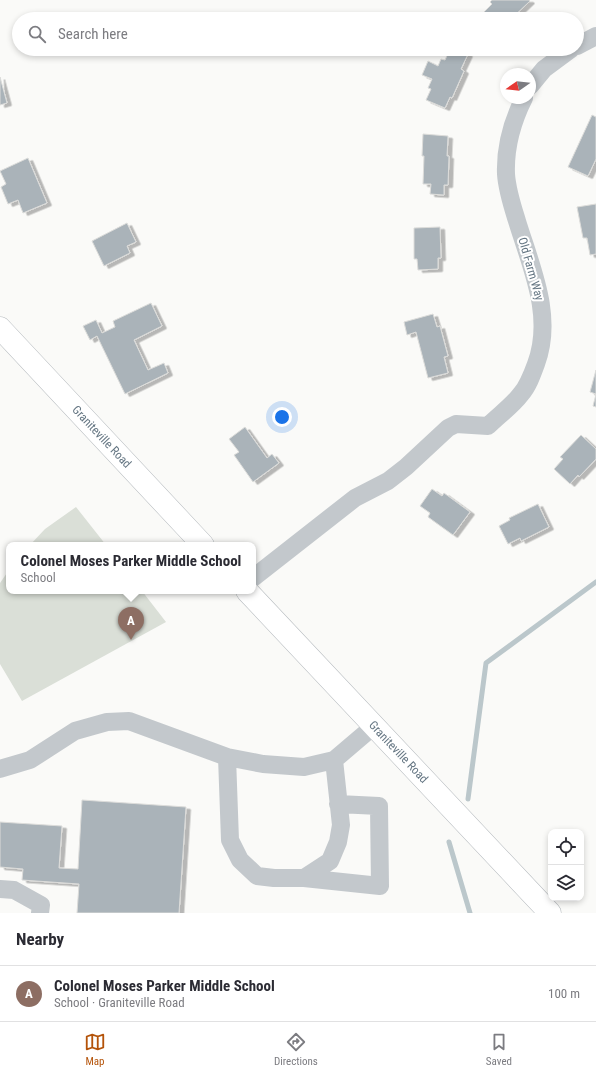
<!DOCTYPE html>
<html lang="en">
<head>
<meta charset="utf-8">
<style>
  :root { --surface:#fff; --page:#f7f7f7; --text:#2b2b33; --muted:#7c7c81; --line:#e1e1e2; --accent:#b45309 }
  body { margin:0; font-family:"Roboto Condensed",sans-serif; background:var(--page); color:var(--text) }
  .controls { position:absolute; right:12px; bottom:12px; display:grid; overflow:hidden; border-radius:8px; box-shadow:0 2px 6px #0003 }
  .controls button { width:36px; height:36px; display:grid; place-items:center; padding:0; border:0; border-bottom:1px solid var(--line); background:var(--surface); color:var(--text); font:20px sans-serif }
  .compass { position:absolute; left:500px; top:68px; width:36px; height:36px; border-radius:50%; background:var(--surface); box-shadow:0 2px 6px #0003; rotate:256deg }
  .you { position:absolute; left:282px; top:417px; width:14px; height:14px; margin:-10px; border:3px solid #fff; border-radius:50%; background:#1a73e8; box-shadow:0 0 0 6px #1a73e833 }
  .badge { display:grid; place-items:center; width:26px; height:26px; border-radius:50%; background:var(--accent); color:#fff; font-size:13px; font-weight:700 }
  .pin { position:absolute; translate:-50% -33px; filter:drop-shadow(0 1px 2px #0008) }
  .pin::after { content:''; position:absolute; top:21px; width:14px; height:12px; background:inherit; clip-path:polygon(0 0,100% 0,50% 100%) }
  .popup { position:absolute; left:6px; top:542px; width:250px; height:52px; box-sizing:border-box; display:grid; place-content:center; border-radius:8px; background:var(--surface); filter:drop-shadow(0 1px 3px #0005); font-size:13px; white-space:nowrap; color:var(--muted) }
  .popup b { font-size:15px; color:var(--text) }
  .popup::after { content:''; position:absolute; left:50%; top:100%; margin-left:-8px; border:8px solid transparent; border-top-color:var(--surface) }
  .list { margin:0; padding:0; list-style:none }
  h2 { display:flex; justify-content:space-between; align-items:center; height:52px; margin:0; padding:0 16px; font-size:17px }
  h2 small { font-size:13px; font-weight:400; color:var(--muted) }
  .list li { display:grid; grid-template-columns:26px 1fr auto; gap:12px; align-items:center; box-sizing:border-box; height:56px; padding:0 16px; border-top:1px solid var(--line) }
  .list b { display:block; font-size:15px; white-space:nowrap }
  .list p { margin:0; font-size:13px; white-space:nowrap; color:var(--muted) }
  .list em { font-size:13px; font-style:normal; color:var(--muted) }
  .icon { flex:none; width:22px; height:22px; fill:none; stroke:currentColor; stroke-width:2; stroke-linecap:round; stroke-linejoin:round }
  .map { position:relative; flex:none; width:596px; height:913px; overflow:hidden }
  .search { position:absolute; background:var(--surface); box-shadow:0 2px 6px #0003; left:12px; right:12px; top:12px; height:44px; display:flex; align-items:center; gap:10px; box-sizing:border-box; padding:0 14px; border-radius:22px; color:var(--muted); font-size:15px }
  .sheet { height:108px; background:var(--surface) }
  nav { display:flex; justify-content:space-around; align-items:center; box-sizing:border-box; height:56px; border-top:1px solid var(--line); background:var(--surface); font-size:11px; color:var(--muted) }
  nav a { display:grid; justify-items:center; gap:2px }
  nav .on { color:var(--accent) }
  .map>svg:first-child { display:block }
</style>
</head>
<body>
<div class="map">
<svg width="596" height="913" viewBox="0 0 596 913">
  <defs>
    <filter id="shadow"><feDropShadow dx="4.5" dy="2.5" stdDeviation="0" flood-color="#0004"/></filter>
  </defs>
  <rect width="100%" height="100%" fill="#fafaf8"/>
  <path fill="#dadfd7" d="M 76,507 L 106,545 L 30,545 L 45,529 Z
    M 9,570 L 9,591 L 142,591 L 166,622 L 22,701 L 0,664 L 0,583 Z"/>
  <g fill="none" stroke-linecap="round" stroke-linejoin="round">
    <path stroke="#bbc7cb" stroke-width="5" d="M 468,799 L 486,663 L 596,582
      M 449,842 L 470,913"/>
  </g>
  <path fill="#aab3b9" stroke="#dcdcda" filter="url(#shadow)" d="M 492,0 L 529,0 L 530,1 L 511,19 L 489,19 L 483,13 L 492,4 L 490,2 Z
    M 450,49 L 457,49 L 468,54 L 461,69 L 464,71 L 452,98 L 450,97 L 445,108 L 426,100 L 431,89 L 428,88 L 432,79 L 422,75 L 428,61 L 438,66 L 441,59 L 445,60 Z
    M 0,77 L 7,103 L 0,105 Z
    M 592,115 L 596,117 L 596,159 L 588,176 L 568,167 Z
    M 423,134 L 448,136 L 447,156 L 449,156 L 448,185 L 444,185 L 444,195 L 430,194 L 431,184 L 423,184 L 424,156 L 422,156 Z
    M 28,158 L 47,203 L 23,213 L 18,200 L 8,204 L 1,187 L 6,184 L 0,171 Z
    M 596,204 L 596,254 L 590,255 L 587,238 L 583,238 L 577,207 Z
    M 127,223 L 136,242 L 127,246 L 130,253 L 104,266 L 92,241 Z
    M 440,227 L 441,258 L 438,258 L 438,269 L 418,270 L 417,259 L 414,259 L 414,228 Z
    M 151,303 L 162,326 L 134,340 L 148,370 L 164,363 L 168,373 L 125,394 L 97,336 L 90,340 L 83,326 L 96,320 L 102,333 L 115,327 L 113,321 Z
    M 433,314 L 437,327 L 440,326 L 448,356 L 444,357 L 448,373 L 428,378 L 416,332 L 407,335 L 404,322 Z
    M 596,370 L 596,407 L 593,406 L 596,394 L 590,392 Z
    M 245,427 L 267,458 L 272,454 L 279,463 L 253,482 L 234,455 L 239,452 L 229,439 Z
    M 581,435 L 596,449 L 596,459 L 579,477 L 578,475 L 570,484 L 554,469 L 563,459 L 560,457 Z
    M 432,489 L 442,496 L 444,493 L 470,512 L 453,535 L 428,517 L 430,513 L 420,506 Z
    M 538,504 L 549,527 L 521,541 L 520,538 L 508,544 L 499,526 L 510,520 L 509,518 Z
    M 82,800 L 186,807 L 179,913 L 77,913 L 79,884 L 22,880 L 23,869 L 0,867 L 0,822 L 62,826 L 59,868 L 78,869 Z"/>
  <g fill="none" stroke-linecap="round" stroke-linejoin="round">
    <defs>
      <g id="major">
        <path id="s1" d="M 0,328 L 203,545"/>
        <path id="s2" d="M 247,591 L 550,913"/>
      </g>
    </defs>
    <use href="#major" stroke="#b5babe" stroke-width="23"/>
    <path stroke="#c3c8cc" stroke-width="18" d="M 577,46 L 596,36
      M 530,86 L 544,69 L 571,49
      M 253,578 L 355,498 L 388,481 L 406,467 L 448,428 L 456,424 L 488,426 C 499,415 512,406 521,394 C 528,386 532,375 536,364 C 554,316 531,267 517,221 C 512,205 507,190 506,174 C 505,147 512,122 524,98
      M 227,757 L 230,840 L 240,860 L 257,876 L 274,878 L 304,878 L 330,861 L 338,842 L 341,825 L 334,760
      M 0,769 L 30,760 L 75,731 L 107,722 L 129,721 L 227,757 L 263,764 L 304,767 L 334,760 L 374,726
      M 304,878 L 380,886 L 379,806 L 338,804
      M 0,889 L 14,890 L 41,905 L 40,913"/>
    <use href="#major" stroke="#fff" stroke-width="22"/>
  </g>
  <g text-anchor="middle" stroke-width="4" stroke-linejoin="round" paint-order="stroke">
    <g font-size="12" fill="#657683" stroke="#fff">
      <text transform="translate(531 269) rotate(74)" y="4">Old Farm Way</text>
      <text dy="4" stroke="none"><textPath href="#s1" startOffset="149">Graniteville Road</textPath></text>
      <text dy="4" stroke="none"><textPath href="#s2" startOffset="221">Graniteville Road</textPath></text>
    </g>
  </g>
</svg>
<div class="controls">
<button><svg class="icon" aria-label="locate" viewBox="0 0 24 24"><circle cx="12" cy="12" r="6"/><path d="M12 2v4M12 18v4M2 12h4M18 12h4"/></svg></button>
<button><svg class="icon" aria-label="layers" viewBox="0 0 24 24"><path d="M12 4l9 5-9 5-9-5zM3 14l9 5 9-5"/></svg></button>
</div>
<svg class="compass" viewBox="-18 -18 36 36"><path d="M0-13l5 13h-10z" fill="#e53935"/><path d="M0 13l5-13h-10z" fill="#7c7c81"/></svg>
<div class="you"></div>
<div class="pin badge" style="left:131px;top:640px;background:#8d6e63">A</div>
<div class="popup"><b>Colonel Moses Parker Middle School</b>School</div>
<div class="search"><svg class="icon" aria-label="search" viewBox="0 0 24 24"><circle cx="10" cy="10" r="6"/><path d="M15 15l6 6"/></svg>Search here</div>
</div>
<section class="sheet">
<h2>Nearby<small></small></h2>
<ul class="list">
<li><span class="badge" style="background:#8d6e63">A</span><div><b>Colonel Moses Parker Middle School</b><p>School · Graniteville Road</p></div><em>100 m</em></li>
</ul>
</section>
<nav>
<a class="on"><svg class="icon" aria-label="map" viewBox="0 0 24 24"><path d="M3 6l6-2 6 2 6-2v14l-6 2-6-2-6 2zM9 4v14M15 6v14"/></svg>Map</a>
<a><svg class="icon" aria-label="directions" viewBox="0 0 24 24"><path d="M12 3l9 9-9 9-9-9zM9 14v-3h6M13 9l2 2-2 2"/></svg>Directions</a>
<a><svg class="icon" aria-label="saved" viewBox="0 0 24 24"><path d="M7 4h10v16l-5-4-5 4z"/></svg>Saved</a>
</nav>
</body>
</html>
